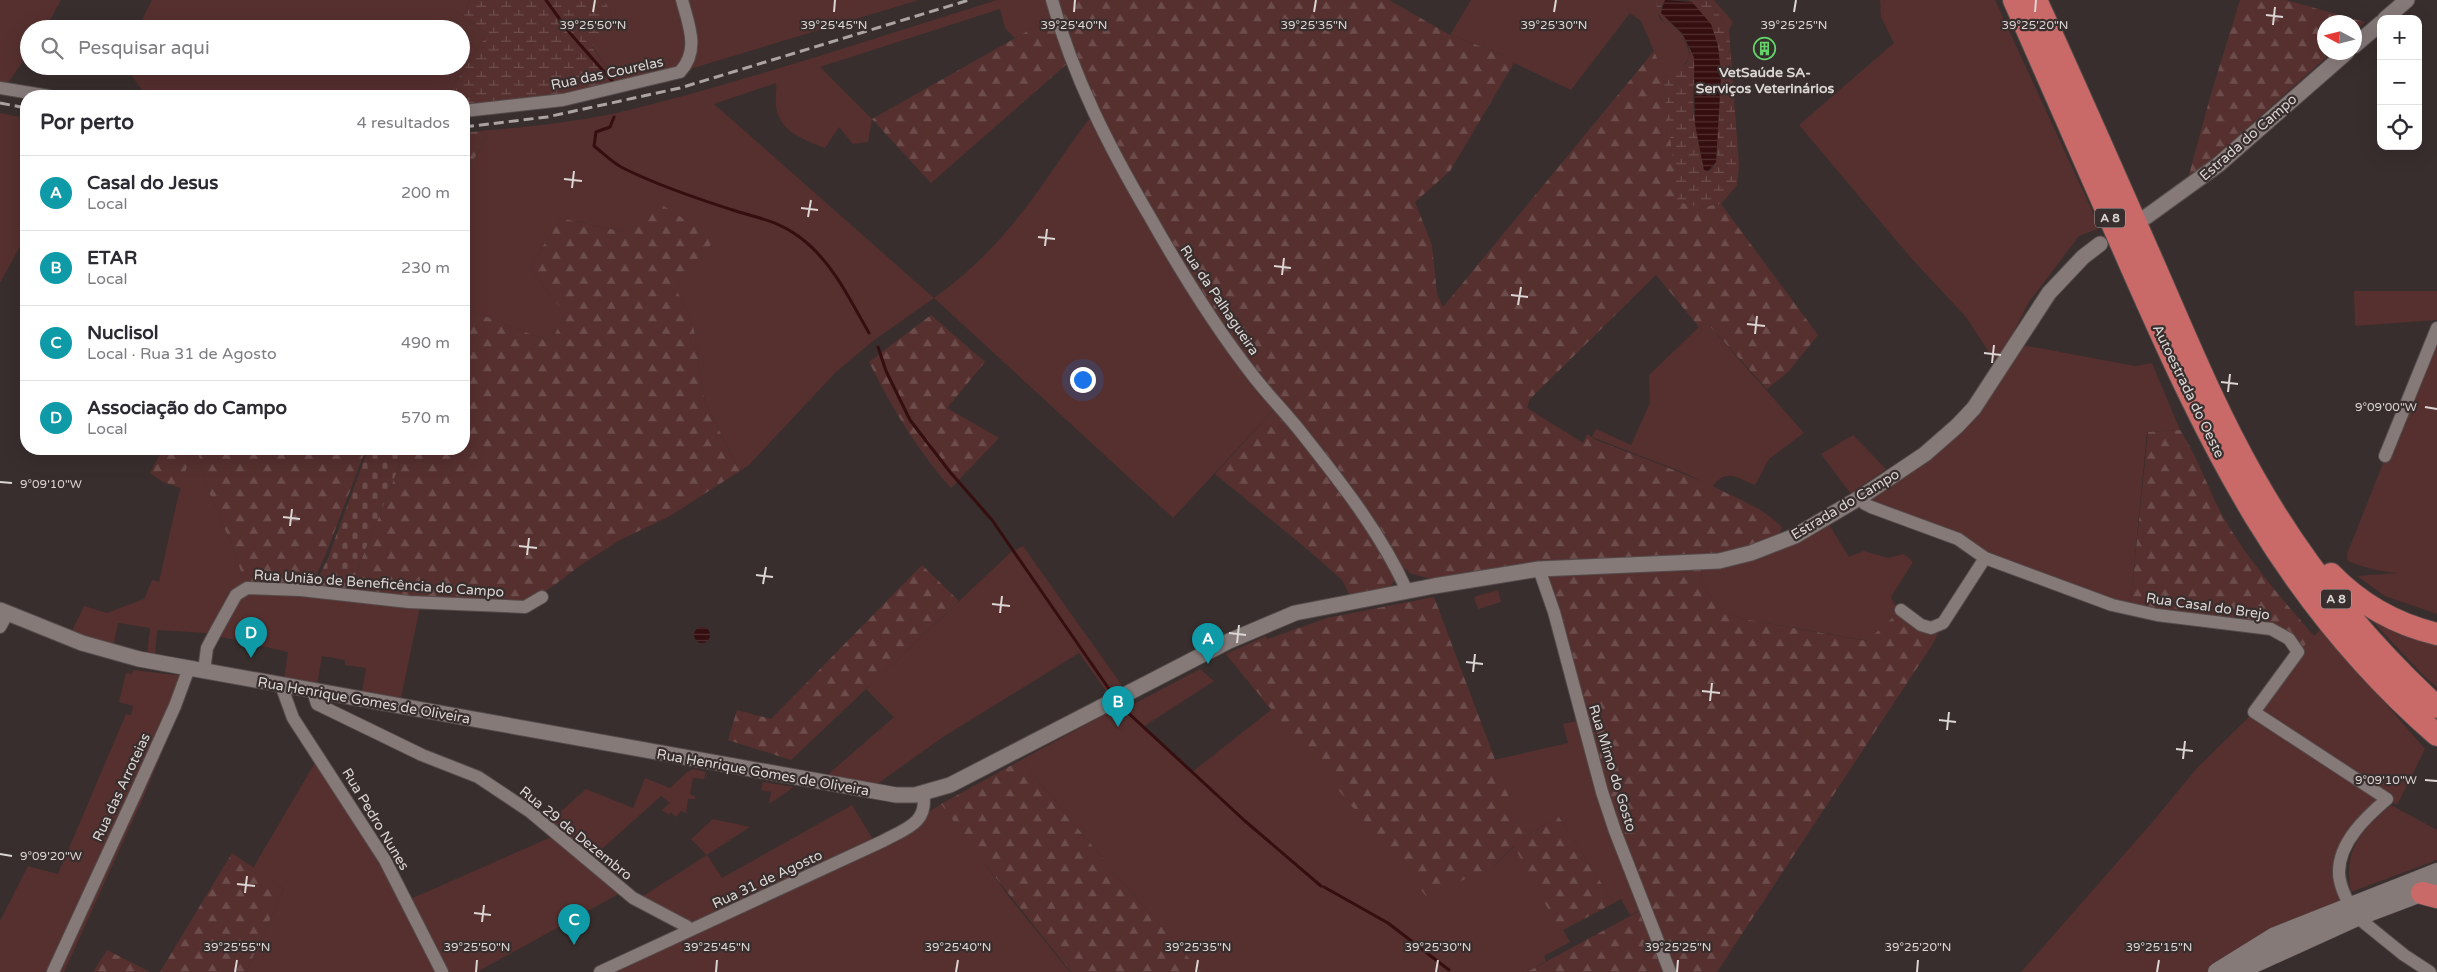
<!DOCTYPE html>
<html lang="pt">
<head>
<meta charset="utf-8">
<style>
  :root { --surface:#fff; --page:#f2f2f3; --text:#2b2b33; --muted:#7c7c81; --line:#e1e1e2; --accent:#b45309 }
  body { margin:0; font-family:"Varela Round",sans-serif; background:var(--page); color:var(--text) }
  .controls { position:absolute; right:15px; top:15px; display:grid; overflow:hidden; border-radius:10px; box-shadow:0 5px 20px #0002 }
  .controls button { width:45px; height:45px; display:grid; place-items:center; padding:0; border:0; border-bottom:1px solid var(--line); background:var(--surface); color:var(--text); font:25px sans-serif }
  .compass { position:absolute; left:2317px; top:15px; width:45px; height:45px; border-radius:50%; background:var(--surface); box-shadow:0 5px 20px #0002; rotate:277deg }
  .you { position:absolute; left:1082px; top:379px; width:18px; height:18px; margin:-12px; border:4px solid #fff; border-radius:50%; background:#1a73e8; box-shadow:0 0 0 8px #1a73e833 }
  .badge { display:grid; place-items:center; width:32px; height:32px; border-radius:50%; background:var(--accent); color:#fff; font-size:16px; font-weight:700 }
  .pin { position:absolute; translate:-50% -41px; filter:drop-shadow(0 1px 2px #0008) }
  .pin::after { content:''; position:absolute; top:26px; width:18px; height:15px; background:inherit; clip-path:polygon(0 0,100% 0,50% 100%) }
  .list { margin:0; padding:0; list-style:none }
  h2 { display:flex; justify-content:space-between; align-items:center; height:65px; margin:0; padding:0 20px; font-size:21px }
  h2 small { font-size:16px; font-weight:400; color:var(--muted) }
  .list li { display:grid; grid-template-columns:32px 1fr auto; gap:15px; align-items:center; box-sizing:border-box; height:75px; padding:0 20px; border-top:1px solid var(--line) }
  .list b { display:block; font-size:19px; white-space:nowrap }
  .list p { margin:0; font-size:16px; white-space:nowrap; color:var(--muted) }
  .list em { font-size:16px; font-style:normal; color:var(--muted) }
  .icon { flex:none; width:28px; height:28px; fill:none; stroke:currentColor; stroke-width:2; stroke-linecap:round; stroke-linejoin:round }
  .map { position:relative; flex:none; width:2437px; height:972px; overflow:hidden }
  .search { position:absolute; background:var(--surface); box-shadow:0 5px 20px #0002; left:20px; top:20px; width:450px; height:55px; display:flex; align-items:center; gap:12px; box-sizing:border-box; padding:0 18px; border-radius:28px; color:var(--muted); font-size:19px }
  .panel { position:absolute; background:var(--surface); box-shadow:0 5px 20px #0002; left:20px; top:90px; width:450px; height:365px; border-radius:20px }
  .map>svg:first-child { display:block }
</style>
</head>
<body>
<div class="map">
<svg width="2437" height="972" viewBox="0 0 2437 972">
  <defs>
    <pattern id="forest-firs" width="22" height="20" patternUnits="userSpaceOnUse" patternTransform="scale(1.25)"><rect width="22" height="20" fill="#55302f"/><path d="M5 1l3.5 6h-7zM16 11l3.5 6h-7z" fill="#6d4d4c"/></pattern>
    <pattern id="wetland-marsh" width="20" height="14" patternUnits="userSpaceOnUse" patternTransform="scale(1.25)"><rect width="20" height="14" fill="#55302f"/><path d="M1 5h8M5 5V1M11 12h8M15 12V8" fill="none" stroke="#6d4d4c"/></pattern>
    <pattern id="cemetery-stones" width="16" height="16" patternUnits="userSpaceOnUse" patternTransform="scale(1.25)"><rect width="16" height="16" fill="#55302f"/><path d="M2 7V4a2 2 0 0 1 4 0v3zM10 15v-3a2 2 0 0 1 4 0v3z" fill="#6d4d4c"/></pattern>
    <pattern id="water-rules" width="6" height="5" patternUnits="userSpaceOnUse" patternTransform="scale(1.25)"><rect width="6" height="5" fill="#350e0f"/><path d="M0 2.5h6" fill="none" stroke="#523031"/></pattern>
  </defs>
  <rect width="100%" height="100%" fill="#382e2d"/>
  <path fill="#55302f" d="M 0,0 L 61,0 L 45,29 L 29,29 L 29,53 L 4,88 L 0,88 Z
    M 152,0 L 470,0 L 463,17 L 487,34 L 447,96 L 146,96 L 125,66 L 461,66 L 461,29 L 137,29 Z
    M 604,0 L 677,0 L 688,42 L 680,65 L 618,83 L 592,46 L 613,26 L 610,10 Z
    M 682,0 L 919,0 L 680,72 L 689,62 Z
    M 997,0 L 1052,0 L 1056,15 L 1015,38 L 1005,28 L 1000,9 L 820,67 L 872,119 L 868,142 L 853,144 L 839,127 L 825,148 C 804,140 780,132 776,107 C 775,99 777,90 776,83 L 714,104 L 934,298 C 975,269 1009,232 1038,191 C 1057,165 1074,137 1095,112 L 1278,405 L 1173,518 L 934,298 L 873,341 L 836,372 L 749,465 L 740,471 L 705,403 L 694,329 L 676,288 L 714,239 L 624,232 L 560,218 L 530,268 L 565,314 L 551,342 L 464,308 L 464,170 L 476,156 L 490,130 C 536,126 584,121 629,110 C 753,79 875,38 997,0 Z
    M 1471,0 L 1657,0 L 1659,18 C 1673,30 1690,38 1689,58 L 1681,69 L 1665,77 L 1641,21 L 1630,13 L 1571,90 L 1514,63 L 1507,56 L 1450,35 Z
    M 1706,0 L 1714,0 L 1733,22 L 1729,30 L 1713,6 Z
    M 1880,0 L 1995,0 L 2100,228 L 2079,236 L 2029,302 L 2007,345 L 1994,360 L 1966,317 L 1911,258 L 1799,125 L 1894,43 L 1881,17 Z
    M 0,113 L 26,118 L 26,236 L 0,283 Z
    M 2354,291 L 2437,291 L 2437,320 L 2355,326 Z
    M 1707,323 L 1804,433 L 1769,459 L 1755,485 C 1735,477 1727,468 1712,487 L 1687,474 L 1592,437 L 1596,429 L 1631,445 L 1650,403 L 1649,375 L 1699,327 Z
    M 2437,328 L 2437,614 L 2385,596 L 2357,576 L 2397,573 C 2379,571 2364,568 2348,561 L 2347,554 Z
    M 2022,345 L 2135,366 L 2152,363 L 2180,430 L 2147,432 L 2130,609 L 2031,576 L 1872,501 L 1872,495 L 1952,440 Z
    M 1853,435 L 1886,469 L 1851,494 L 1821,454 Z
    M 192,449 L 197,449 L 207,487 L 230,541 L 247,588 L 421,602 L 401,698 L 362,692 L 366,668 L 345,665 L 345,660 L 322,656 L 317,685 L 284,679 L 288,652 L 205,633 L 157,630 L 155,656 L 147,655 L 150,628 L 118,623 L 113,647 L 71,633 L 84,606 L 107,613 L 144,599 L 152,580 L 159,582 L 177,501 Z
    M 1827,521 L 1849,557 L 1864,551 L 1888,558 L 1904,554 L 1913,562 L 1891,597 L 1894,604 L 1901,610 L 1868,641 L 1749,620 L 1727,614 L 1706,592 L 1700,568 Z
    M 1023,546 L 1123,687 L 1109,695 L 1079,653 L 943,737 L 873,787 L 825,777 L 894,717 L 866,689 L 1010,553 Z
    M 1498,590 L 1501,602 L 1478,609 L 1474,597 Z
    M 2362,610 L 2437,641 L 2437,687 L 2424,676 Z
    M 2321,629 L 2425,749 L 2397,805 L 2387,799 L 2366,817 L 2339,872 L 2350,906 L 2217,972 L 2021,972 L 2149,826 L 2197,768 L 2254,712 L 2298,652 Z
    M 1266,636 L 1268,642 L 1493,867 L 1515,846 L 1560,931 L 1563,930 L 1570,942 L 1544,956 L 1546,961 L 1527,972 L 1201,972 L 1124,884 L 1021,760 L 1120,706 L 1124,709 L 1200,669 L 1214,681 L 1143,727 L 1192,772 L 1271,710 L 1226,654 Z
    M 133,670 L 193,677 L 144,796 L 64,972 L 0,972 L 0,921 L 28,866 L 58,874 L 126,714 L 131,715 L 133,706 L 119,702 L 126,673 L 132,674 Z
    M 1582,720 L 1645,908 L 1630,915 L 1621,899 L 1614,903 L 1559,817 L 1524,837 L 1494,760 L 1568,743 L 1563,724 Z
    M 319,756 L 406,901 L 556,835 L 624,891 L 477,972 L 246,972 L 284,889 L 253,868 Z
    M 693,769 L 706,772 L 704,779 L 693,778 L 690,794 L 695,796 L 695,799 L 688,799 L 686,813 L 681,811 L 676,817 L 671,812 L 669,815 L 662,810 L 670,803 L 661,796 L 593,857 L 576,843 L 576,839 L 570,837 L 550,821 L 586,789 L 633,808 L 645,778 L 670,788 L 686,773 Z
    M 763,782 L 794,787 L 769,804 L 771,792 L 761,790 Z
    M 941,804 L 1010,898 L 1070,972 L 602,972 L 691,931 L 637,900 L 707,855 L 691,839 L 713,819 L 750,827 L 707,855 L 722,878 L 852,805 L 874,841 L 883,841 Z
    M 2391,805 L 2437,830 L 2437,860 L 2351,892 C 2343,850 2360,831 2391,805 Z"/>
  <path fill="url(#forest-firs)" d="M 1052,0 L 1389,0 L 1450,35 L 1507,56 L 1514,63 L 1450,171 L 1415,202 L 1432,245 L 1437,294 L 1443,307 L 1654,51 L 1665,77 L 1664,88 L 1671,139 L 1686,203 L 1699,207 L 1721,204 L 1818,335 L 1788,372 L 1767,389 L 1707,323 L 1699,327 L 1656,275 L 1530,399 L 1527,408 L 1583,443 L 1587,434 L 1596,440 C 1635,455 1674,469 1712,486 C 1740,500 1758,505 1782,527 L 1779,534 L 1749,547 L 1704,557 L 1436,581 L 1410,573 L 1403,567 L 1395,571 L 1396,579 L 1388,589 L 1350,595 L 1342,580 L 1307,549 L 1215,474 L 1278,405 L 1180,271 L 1068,63 L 931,183 L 872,119 L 1056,15 Z
    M 2240,0 L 2286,0 L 2365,22 L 2355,32 L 2354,22 L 2324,22 L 2324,52 L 2331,53 L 2187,182 L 2211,94 Z
    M 490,130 L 476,156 L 464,170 L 464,133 Z
    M 656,201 L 715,239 L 676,288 L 694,329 L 705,403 L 740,471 L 670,516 L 620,540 L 581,565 L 525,607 L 348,593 L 406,449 L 464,449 L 464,308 L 551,342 L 565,314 L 530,268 L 560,218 L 624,232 Z
    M 931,315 L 985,362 L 947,408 L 999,438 L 951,488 C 917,450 892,408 869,362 Z
    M 2180,430 C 2198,457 2207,487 2222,515 C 2247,559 2281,598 2314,636 L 2298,652 L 2271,629 L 2130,609 L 2148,432 Z
    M 163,449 L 192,449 L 181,488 L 163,482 L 150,473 Z
    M 197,449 L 366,449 L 325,556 L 310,588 L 247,588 L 230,541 L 207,487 Z
    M 922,565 L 959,601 L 791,760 L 728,740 L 737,710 L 771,719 Z
    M 1700,568 L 1706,592 L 1727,614 L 1749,620 L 1867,641 L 1901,610 L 1921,625 L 1943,623 L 1932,645 L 1717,972 L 1527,972 L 1645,908 L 1539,573 Z
    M 1434,597 L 1524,837 L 1559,817 L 1614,903 L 1563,930 L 1560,931 L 1514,846 L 1493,867 L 1426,896 L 1226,654 L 1327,618 Z
    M 1021,760 L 1124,884 L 1201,972 L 1071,972 L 984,863 L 941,804 Z
    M 232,853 L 284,889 L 246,972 L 160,972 Z
    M 107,950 L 150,972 L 93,972 Z"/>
  <path fill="url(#wetland-marsh)" d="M 470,0 L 604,0 L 610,10 L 613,26 L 592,47 L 621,87 L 464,111 L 464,96 L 447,96 L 487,34 L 463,17 Z
    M 1657,0 L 1665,0 L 1661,8 C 1668,28 1686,29 1693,55 C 1697,68 1693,83 1693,97 C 1694,122 1699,146 1704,170 L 1707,171 L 1711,170 L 1716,162 L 1721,76 L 1718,46 L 1689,0 L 1706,0 L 1713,6 L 1729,30 L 1739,165 L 1737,185 L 1721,204 L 1699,207 L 1678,202 L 1664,88 L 1665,77 L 1686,64 C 1704,33 1652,32 1657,0 Z"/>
  <path fill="url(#cemetery-stones)" d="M 368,449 L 406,449 L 349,590 L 313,588 L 328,558 Z"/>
  <path fill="url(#water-rules)" d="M 1665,0 L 1692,2 L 1711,24 L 1718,46 L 1721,76 L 1716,162 L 1708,171 L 1704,170 L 1695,124 L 1694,57 L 1682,33 L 1661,13 Z
    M694 635a8 8 0 1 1 16 0a8 8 0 1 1-16 0Z"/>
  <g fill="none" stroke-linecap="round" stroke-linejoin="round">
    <path stroke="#350e0f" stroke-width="3" d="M 546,0 L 569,32 L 613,82
      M 614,117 L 610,127 L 596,132 L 594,146 C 603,153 612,162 621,167 C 656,185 701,200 739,212 C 766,220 784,223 807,243 C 835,267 851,302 869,333
      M 878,347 L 886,371 L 910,420 L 950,472 L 992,520 L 1109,689
      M 1124,709 L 1245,821 L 1321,886
      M 1324,887 L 1388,923 L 1449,970"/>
    <defs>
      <path id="minor" d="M 1052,0 C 1073,77 1110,149 1150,217 C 1180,270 1213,324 1251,373 C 1266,393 1284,411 1300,431 C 1339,480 1381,533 1407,591
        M 0,88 L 49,96
        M 464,111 L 563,100 L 680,72 C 700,50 689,26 682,0
        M 2385,456 L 2437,328
        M 1861,497 L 1865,504 L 1871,507 L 1958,539 L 1985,558 L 2112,605 L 2157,615 L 2271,629 L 2289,639 L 2298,652 L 2254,712 L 2387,799 C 2366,817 2339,842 2339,872 C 2339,884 2345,896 2350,906
        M 1539,569 L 1554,612 L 1602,792 L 1615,831 L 1670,972
        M 1901,610 L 1921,625 L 1931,628 L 1943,623 L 1985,558
        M 0,627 L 8,613
        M 204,671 L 207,648 L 216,631 L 236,595 L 247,588 L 301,590 L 409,602 L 525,607 L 542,597
        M 281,685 L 293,718 L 385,860 L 442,972
        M 313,691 L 317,704 L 422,755 L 478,777 L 529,811 L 633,898 L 686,926 L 691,930
        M 2357,917 L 2404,955 L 2430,972
        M 53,972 L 138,788 L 175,706 L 189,668
        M 600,972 L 883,841 C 905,829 929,823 923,793"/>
      <path id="tertiary" d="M 2385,19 L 2407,0
        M 2354,46 L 2381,23
        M 2146,217 L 2218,165 L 2347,52
        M 0,610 L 82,643 L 139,659 L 896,795 L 915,795 L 950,785 L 1229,641 L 1295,613 L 1434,586 L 1539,569 L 1719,561 L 1751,553 L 1795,536 L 1861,497 L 1925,454 L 1957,426 L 1974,408 L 2049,293 L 2083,257 L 2100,244"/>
      <path id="secondary" d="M 2217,972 L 2275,936 L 2437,872
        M 2236,972 L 2357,917 L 2434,888"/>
      <path id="motorway" d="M 2014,0 C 2053,88 2091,176 2130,264 C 2210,446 2283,601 2437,735
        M 2036,0 C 2077,89 2116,178 2155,267 C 2186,338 2215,409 2253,476 C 2302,563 2364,640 2437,707
        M 2331,574 C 2361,605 2395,624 2437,634
        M 2422,893 L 2437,897"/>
    </defs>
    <use href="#minor" stroke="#544b4a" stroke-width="14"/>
    <use href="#tertiary" stroke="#544b4a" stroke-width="17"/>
    <use href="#secondary" stroke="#544b4a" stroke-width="19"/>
    <use href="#motorway" stroke="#544b4a" stroke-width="24"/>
    <use href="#minor" stroke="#867a79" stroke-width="12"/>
    <use href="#tertiary" stroke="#867a79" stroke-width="15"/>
    <use href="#secondary" stroke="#867a79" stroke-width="18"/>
    <use href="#motorway" stroke="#c96a68" stroke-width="22"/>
    <path stroke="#aba4a3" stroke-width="3" stroke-dasharray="10 5" stroke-linecap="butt" d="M 0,103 L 26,108
      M 464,127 L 547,117 L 680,88 L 969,0"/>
  </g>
  <path fill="none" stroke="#dbd5d4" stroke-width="2" d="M 593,12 L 595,0M 834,12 L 835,0M 1074,12 L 1075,0M 1314,12 L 1316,0M 1554,12 L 1556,0M 1794,12 L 1796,0M 2035,12 L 2036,0M 2266,15 L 2283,17M 2273,25 L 2275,7M 564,179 L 582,181M 572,188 L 574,171M 801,208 L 818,210M 808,217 L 811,200M 1038,237 L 1055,239M 1045,246 L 1047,229M 1274,266 L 1291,268M 1282,275 L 1284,258M 1511,295 L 1528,297M 1518,305 L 1521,287M 1747,324 L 1765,326M 1755,334 L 1757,316M 1984,353 L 2001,355M 1992,363 L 1994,345M 2221,382 L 2238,384M 2228,392 L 2230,374M 2425,407 L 2437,409M 0,482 L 12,483M 283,517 L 300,519M 290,526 L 292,509M 519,546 L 537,548M 527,555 L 529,538M 756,575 L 773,577M 763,584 L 766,567M 992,604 L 1010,606M 1000,613 L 1002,596M 1229,633 L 1246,635M 1237,643 L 1239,625M 1466,662 L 1483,664M 1473,672 L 1475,654M 1702,691 L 1720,693M 1710,701 L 1712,683M 1939,720 L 1956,722M 1947,730 L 1949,712M 2176,749 L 2193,751M 2183,759 L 2185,741M 2425,780 L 2437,781M 0,854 L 12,856M 237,884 L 255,886M 245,893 L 247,876M 474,913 L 491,915M 482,922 L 484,905M 235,972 L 237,960M 476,972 L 477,960M 716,972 L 717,960M 956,972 L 958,960M 1196,972 L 1198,960M 1436,972 L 1438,960M 1677,972 L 1678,960M 1917,972 L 1918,960M 2157,972 L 2159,960"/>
  <defs>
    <symbol id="building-ring" viewBox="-11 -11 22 22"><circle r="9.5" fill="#382e2d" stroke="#62d469" stroke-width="1.5"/><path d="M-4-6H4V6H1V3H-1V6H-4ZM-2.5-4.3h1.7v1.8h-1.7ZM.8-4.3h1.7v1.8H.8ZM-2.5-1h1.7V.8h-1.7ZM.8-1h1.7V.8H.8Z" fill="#62d469"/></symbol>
  </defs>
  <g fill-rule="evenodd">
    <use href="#building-ring" x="1752" y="36" width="25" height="25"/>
  </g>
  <g text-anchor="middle" stroke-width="4.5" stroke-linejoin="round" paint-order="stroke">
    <g fill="#382e2d" stroke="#aaa3a2" stroke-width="1">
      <rect x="2095" y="208.5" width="30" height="19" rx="4"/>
      <rect x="2321" y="589.5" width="30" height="19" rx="4"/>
    </g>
    <g font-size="12" font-weight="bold" fill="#dbd5d4">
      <text x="2110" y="222">A 8</text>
      <text x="2336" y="603">A 8</text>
    </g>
    <g font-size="14" font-weight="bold" fill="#dbd5d4" stroke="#382e2d">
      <text x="1765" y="77">VetSaúde SA-<tspan x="1765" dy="16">Serviços Veterinários</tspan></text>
    </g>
    <g font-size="14" fill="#dbd5d4" stroke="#382e2d">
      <text transform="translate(607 73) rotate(-12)" y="5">Rua das Courelas</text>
      <text transform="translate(2248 137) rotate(-41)" y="5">Estrada do Campo</text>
      <text transform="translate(1220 300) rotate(56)" y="5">Rua da Palhagueira</text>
      <text transform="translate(2189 391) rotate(64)" y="5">Autoestrada do Oeste</text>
      <text transform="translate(1845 504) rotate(-31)" y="5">Estrada do Campo</text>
      <text transform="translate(379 583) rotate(4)" y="5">Rua União de Beneficência do Campo</text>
      <text transform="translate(2208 606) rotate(8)" y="5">Rua Casal do Brejo</text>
      <text transform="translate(364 700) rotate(10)" y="5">Rua Henrique Gomes de Oliveira</text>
      <text transform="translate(1613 768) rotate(73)" y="5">Rua Mimo do Gosto</text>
      <text transform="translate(763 772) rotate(10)" y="5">Rua Henrique Gomes de Oliveira</text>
      <text transform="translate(121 787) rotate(-65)" y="5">Rua das Arroteias</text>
      <text transform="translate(376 819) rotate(59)" y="5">Rua Pedro Nunes</text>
      <text transform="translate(576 833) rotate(39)" y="5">Rua 29 de Dezembro</text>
      <text transform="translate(767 879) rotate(-25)" y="5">Rua 31 de Agosto</text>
    </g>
  </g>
  <g font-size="12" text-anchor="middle" fill="#dbd5d4" stroke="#382e2d" stroke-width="4.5" stroke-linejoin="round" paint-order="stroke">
    <text x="593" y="29">39°25'50"N</text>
    <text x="834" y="29">39°25'45"N</text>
    <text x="1074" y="29">39°25'40"N</text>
    <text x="1314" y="29">39°25'35"N</text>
    <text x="1554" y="29">39°25'30"N</text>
    <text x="1794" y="29">39°25'25"N</text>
    <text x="2035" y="29">39°25'20"N</text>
    <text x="2386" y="411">9°09'00"W</text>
    <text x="51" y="488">9°09'10"W</text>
    <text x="2386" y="784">9°09'10"W</text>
    <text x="51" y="860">9°09'20"W</text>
    <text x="237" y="951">39°25'55"N</text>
    <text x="477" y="951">39°25'50"N</text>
    <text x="717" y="951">39°25'45"N</text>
    <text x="958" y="951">39°25'40"N</text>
    <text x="1198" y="951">39°25'35"N</text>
    <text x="1438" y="951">39°25'30"N</text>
    <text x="1678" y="951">39°25'25"N</text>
    <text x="1918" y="951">39°25'20"N</text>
    <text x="2159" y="951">39°25'15"N</text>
  </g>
</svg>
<div class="controls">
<button>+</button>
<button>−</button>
<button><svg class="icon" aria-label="locate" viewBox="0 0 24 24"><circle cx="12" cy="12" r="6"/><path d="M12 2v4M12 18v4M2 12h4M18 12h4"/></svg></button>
</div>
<svg class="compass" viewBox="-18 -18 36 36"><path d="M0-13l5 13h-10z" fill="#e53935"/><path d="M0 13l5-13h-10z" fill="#7c7c81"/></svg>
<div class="you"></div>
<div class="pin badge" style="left:1208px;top:664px;background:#0f9aa8">A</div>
<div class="pin badge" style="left:1118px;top:727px;background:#0f9aa8">B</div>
<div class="pin badge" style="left:574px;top:945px;background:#0f9aa8">C</div>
<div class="pin badge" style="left:251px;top:658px;background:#0f9aa8">D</div>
<div class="search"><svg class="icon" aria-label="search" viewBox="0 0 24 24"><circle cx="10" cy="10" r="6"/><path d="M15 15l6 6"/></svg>Pesquisar aqui</div>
<section class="panel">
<h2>Por perto<small>4 resultados</small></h2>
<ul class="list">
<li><span class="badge" style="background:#0f9aa8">A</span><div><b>Casal do Jesus</b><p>Local</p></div><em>200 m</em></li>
<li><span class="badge" style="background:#0f9aa8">B</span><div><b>ETAR</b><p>Local</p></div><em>230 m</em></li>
<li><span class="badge" style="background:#0f9aa8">C</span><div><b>Nuclisol</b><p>Local · Rua 31 de Agosto</p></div><em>490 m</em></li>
<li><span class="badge" style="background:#0f9aa8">D</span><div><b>Associação do Campo</b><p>Local</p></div><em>570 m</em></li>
</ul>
</section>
</div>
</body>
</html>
